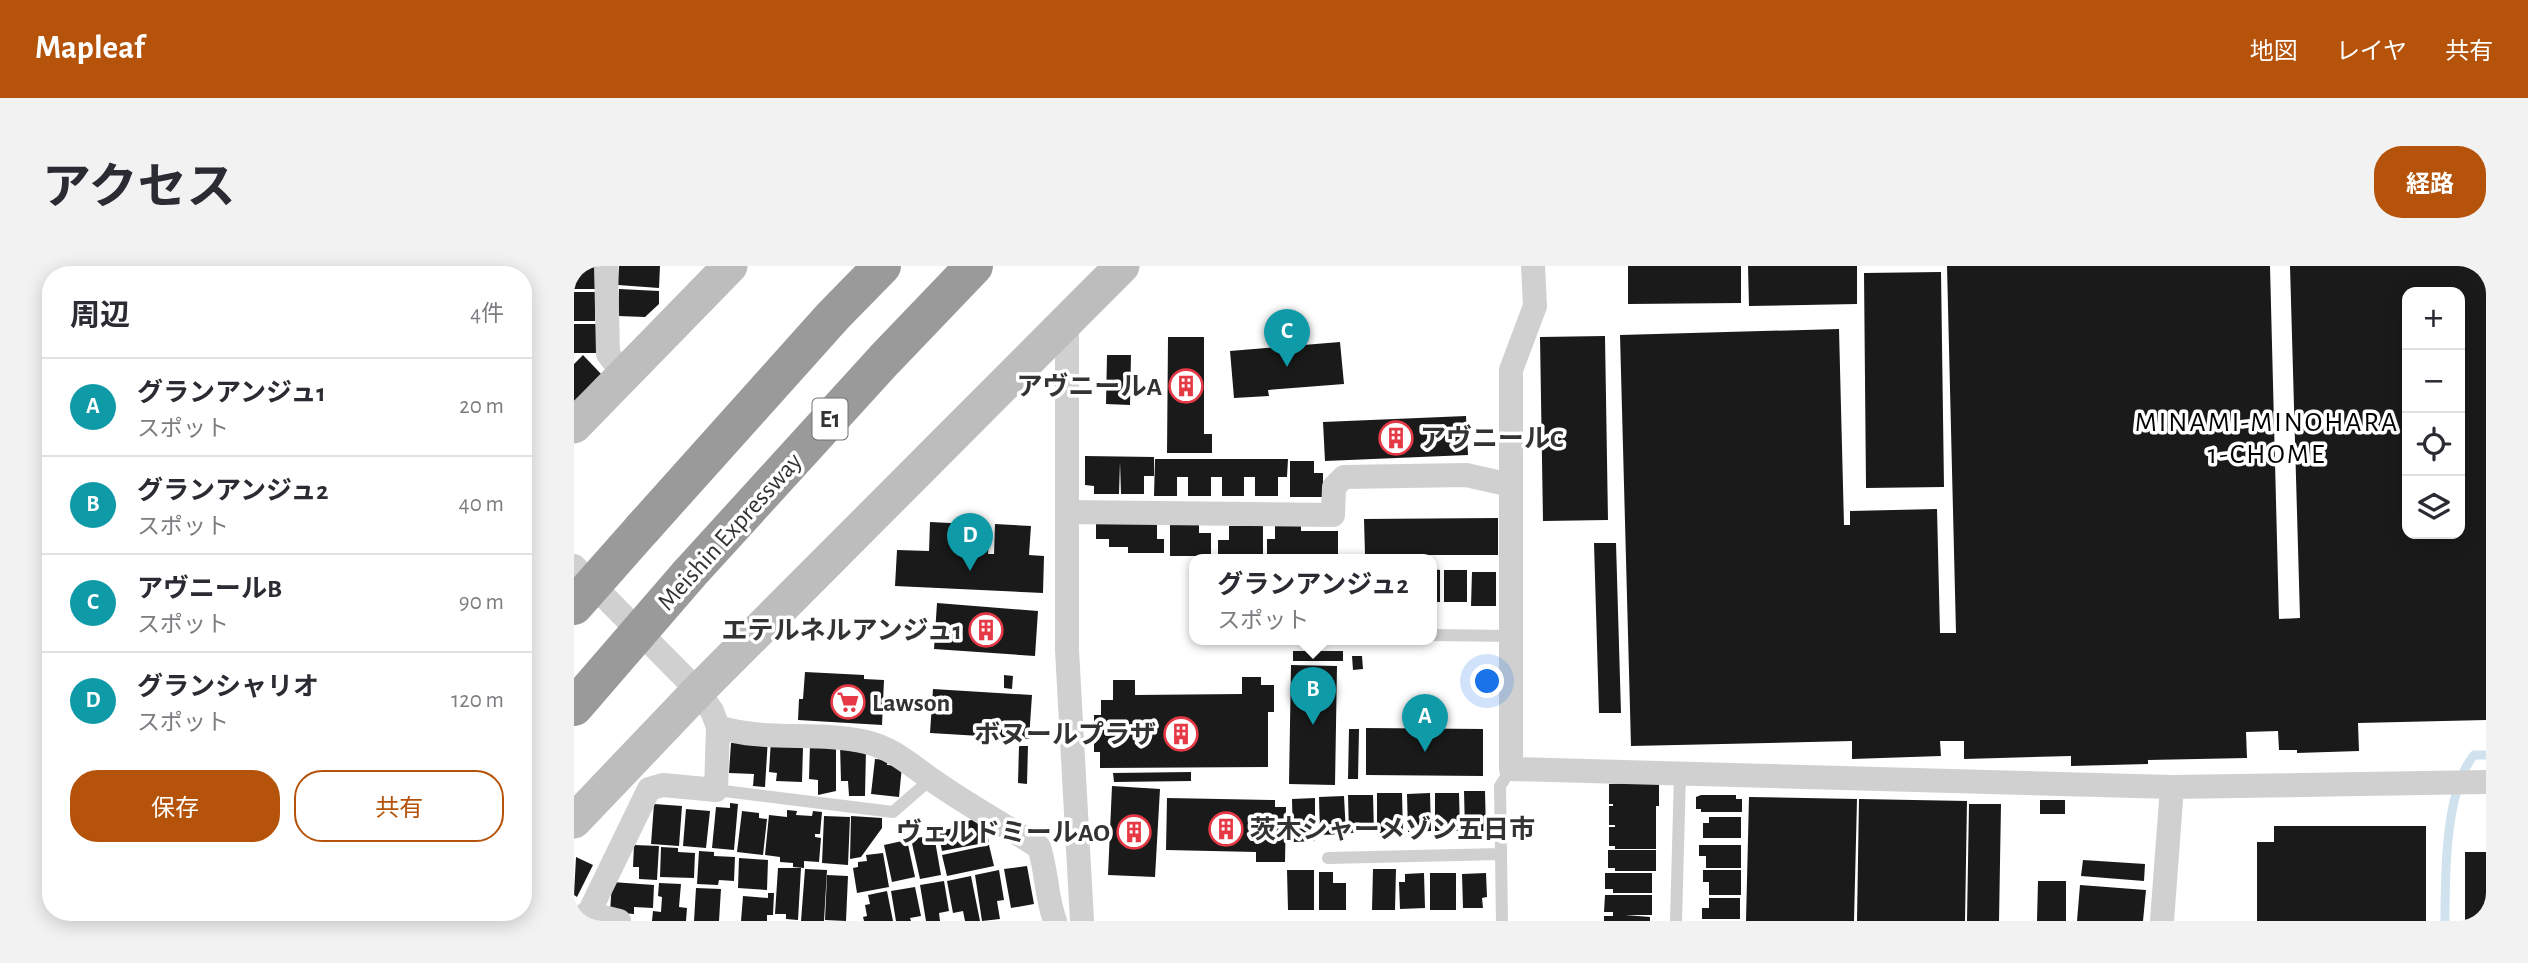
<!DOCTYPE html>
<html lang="ja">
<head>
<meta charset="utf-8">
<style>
  :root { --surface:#fff; --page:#f2f2f3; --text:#2b2b33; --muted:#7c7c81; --line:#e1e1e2; --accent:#b45309 }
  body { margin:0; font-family:"Alegreya Sans","Noto Sans JP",sans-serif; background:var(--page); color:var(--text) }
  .controls { position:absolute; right:21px; top:21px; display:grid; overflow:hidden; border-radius:14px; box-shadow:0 4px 18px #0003 }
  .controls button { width:63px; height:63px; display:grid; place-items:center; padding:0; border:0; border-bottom:2px solid var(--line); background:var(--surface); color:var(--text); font:35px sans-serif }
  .you { position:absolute; left:914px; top:416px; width:24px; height:24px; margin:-18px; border:5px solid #fff; border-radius:50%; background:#1a73e8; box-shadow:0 0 0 10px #1a73e833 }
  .badge { display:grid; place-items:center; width:46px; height:46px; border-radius:50%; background:var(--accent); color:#fff; font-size:23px; font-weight:700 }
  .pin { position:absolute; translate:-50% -58px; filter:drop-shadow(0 2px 4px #0008) }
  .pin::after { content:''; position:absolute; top:37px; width:24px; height:21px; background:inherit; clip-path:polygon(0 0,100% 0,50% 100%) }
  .popup { position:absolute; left:615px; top:288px; width:248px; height:91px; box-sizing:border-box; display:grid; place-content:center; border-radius:14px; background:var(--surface); filter:drop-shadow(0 2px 5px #0005); font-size:23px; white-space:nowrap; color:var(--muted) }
  .popup b { font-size:26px; color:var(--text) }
  .popup::after { content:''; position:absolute; left:50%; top:100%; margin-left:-14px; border:14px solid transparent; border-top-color:var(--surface) }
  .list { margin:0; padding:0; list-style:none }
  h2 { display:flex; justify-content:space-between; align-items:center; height:91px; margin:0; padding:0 28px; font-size:30px }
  h2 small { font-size:23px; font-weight:400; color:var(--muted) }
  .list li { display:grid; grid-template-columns:46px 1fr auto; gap:21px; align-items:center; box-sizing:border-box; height:98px; padding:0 28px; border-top:2px solid var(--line) }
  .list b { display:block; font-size:26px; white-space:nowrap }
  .list p { margin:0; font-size:23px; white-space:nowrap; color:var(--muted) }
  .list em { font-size:23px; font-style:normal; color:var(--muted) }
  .actions { display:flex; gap:14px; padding:21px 28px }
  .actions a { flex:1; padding:16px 0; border:2px solid var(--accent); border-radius:28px; text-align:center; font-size:24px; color:var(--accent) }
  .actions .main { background:var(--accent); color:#fff }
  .icon { flex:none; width:38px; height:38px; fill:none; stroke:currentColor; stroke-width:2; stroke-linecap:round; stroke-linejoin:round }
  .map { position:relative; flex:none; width:1912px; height:655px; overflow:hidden; border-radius:28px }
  header { display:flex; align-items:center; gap:42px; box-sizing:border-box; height:98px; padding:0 35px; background:var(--accent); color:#fff }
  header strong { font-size:33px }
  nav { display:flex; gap:38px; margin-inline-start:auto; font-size:24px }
  .intro { display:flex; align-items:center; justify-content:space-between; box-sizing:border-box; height:168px; padding:0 42px }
  h1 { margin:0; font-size:49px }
  .button { padding:18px 32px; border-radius:28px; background:var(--accent); color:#fff; font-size:24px; font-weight:700 }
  main { display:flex; gap:42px; padding:0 42px }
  aside { flex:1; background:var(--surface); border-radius:28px; box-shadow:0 4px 18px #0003 }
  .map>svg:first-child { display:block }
</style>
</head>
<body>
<header>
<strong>Mapleaf</strong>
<nav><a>地図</a><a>レイヤ</a><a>共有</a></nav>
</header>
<div class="intro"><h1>アクセス</h1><a class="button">経路</a></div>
<main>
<aside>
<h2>周辺<small>4件</small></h2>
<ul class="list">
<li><span class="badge" style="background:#0f9aa8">A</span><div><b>グランアンジュ1</b><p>スポット</p></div><em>20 m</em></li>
<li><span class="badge" style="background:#0f9aa8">B</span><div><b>グランアンジュ2</b><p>スポット</p></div><em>40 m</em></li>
<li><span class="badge" style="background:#0f9aa8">C</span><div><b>アヴニールB</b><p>スポット</p></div><em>90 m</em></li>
<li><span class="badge" style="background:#0f9aa8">D</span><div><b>グランシャリオ</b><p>スポット</p></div><em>120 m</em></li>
</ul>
<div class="actions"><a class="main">保存</a><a>共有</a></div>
</aside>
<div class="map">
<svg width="1912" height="655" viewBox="0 0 1912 655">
  <rect width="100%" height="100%" fill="#fff"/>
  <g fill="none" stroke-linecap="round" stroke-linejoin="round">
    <path stroke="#cfe2ee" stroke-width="9" d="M 1871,655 C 1871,610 1871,524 1900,489 L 1912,489"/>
  </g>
  <path fill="#1a1a1a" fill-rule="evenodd" d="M 0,0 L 22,0 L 21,23 L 0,23 Z
    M 45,0 L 86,0 L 85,22 L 44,19 Z
    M 1054,0 L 1167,0 L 1167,37 L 1054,38 Z
    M 1174,0 L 1283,0 L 1283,38 L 1175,40 Z
    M 1373,0 L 1696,0 L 1705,353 L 1726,352 L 1716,0 L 1912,0 L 1912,454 L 1784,457 L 1785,485 L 1723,487 L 1723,484 L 1705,484 L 1704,465 L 1672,466 L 1673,492 L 1574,494 L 1574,498 L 1497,500 L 1497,490 L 1390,493 L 1390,475 L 1366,475 L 1367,490 L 1278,493 L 1278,475 L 1057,480 L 1046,69 L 1265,63 L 1270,259 L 1276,259 L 1276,245 L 1363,243 L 1366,367 L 1382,367 ZM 1833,26 L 1886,26 L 1886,268 L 1833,268 Z
    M 1367,6 L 1370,221 L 1292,222 L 1290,7 Z
    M 45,23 L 85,25 L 85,38 L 71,51 L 44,50 Z
    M 0,26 L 22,26 L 21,55 L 0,55 Z
    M 0,58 L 23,58 L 23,87 L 0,87 Z
    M 1031,70 L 1034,254 L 969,255 L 966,71 Z
    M 594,71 L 630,71 L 630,168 L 638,168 L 638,187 L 593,187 Z
    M 766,76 L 770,118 L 694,124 L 695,130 L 660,132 L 656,85 Z
    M 9,89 L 28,109 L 0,135 L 0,98 Z
    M 533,89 L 557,89 L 556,139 L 532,138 Z
    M 892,150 L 894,189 L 751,195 L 749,156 Z
    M 511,190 L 580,191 L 580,210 L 570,210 L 570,228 L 547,228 L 546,196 L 545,228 L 520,228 L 520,220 L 511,219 Z
    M 581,193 L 714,193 L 713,211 L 704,211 L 704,230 L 681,230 L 681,211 L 670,211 L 670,230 L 648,230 L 648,211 L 637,211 L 637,230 L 614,230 L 614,211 L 603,211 L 603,230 L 580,230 Z
    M 716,195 L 740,195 L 740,207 L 749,207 L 749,231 L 716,231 Z
    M 924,252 L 924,289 L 791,289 L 790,253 Z
    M 522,253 L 583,255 L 583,273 L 590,273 L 590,287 L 554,287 L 554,281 L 535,281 L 535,273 L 522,273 Z
    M 356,256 L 396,258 L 395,274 L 415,275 L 414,288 L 420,288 L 421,258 L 457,260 L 455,289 L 470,290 L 469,327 L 321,320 L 323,284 L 355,285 Z
    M 596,257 L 625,257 L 625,267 L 637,267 L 637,290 L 596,290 Z
    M 701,259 L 727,259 L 727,265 L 764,265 L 764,293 L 693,293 L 693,273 L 701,273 Z
    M 655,260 L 689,260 L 689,292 L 644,292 L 644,274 L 655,274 Z
    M 1020,277 L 1042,277 L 1047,447 L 1025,447 Z
    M 858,303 L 866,304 L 866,336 L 858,336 Z
    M 870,304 L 893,304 L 893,336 L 870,336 Z
    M 898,306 L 922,306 L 922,340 L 897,340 Z
    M 363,337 L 464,345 L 461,390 L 360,383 Z
    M 719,385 L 769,385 L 769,395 L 719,395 Z
    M 778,390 L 788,390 L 789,403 L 779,404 Z
    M 717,399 L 763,400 L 761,519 L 715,518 Z
    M 231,406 L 290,409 L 290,413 L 310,414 L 308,459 L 224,454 L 225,433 L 229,433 Z
    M 430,409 L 439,410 L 438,423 L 430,422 Z
    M 668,411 L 687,411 L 687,419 L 700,419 L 700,446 L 694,446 L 694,501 L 526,502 L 526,486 L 520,486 L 520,449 L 527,449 L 527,434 L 539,434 L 539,414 L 561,414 L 561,429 L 668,428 Z
    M 359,423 L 458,429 L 455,473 L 356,467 Z
    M 792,462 L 909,463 L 909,510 L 792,509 Z
    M 775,463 L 785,463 L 784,513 L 774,513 Z
    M 194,472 L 191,521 L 179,520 L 180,508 L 155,507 L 157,477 Z
    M 197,473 L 229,482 L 228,516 L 202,515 L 203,507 L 195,506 Z
    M 236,478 L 262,478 L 262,525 L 244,529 L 244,514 L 235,513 Z
    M 266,479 L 292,483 L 291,530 L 275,530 L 274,515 L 267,515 Z
    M 445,480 L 454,480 L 453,518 L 444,517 Z
    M 301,493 L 314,494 L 313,499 L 328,500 L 325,531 L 297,528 Z
    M 617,506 L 617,515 L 540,516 L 539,507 Z
    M 1085,516 L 1085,540 L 1082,540 L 1082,583 L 1041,583 L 1041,580 L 1035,580 L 1035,561 L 1041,561 L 1041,559 L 1035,559 L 1035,540 L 1039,540 L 1039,538 L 1035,538 L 1035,518 Z
    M 538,520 L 586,523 L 581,611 L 534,609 Z
    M 890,525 L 911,525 L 912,565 L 891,565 Z
    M 803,527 L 828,527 L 829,567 L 803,567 Z
    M 856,527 L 857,565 L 834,566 L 833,528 Z
    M 861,527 L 885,527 L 886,565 L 861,565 Z
    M 774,529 L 799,529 L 800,566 L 775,567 Z
    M 1127,529 L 1162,529 L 1162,533 L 1168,533 L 1168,546 L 1127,546 L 1127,543 L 1122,543 L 1122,531 Z
    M 770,530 L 772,568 L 746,569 L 745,531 Z
    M 1175,531 L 1283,533 L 1280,655 L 1172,655 Z
    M 593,532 L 701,534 L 701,541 L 712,541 L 711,596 L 682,596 L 682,586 L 592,584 Z
    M 741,532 L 741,575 L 719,576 L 718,533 Z
    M 1285,533 L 1393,535 L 1391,655 L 1283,655 Z
    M 1466,534 L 1491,534 L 1491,548 L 1466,548 Z
    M 156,537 L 164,538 L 160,584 L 138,582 L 142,541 L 156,542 Z
    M 80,538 L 108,540 L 105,580 L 77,578 Z
    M 1395,538 L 1427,538 L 1425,655 L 1393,655 Z
    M 112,543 L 136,545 L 132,582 L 109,580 Z
    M 213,544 L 223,545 L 222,549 L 238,550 L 239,545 L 248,546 L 246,568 L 241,568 L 241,571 L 247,572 L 245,596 L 230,595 L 230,602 L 219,601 L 219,597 L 206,596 L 206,591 L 191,589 L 195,549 L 213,551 Z
    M 168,545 L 185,547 L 185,552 L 193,553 L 189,589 L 163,586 Z
    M 250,550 L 276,551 L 274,599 L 248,597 Z
    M 277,550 L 308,552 L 308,562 L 287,591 L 276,593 Z
    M 1135,551 L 1167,551 L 1167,572 L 1129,572 L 1129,557 L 1135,557 Z
    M 404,553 L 405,562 L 412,561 L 415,576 L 368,585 L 364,565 L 380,562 L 379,557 Z
    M 1700,560 L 1852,560 L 1852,655 L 1683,655 L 1683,576 L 1700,576 Z
    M 360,569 L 367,609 L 346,613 L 337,573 Z
    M 333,574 L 341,611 L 318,616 L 310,579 Z
    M 60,579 L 85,580 L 83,614 L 65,613 L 65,601 L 59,601 Z
    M 415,579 L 420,600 L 373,610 L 368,589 Z
    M 1125,579 L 1167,579 L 1167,602 L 1132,602 L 1132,590 L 1125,590 Z
    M 87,581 L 104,582 L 104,586 L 121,587 L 120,612 L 86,611 Z
    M 1034,584 L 1082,584 L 1082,605 L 1041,605 L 1041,602 L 1034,602 Z
    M 125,585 L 140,586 L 140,590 L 161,591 L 160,615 L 145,614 L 144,619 L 123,618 Z
    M 1891,586 L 1912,586 L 1912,655 L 1891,655 Z
    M 309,587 L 315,621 L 283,627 L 279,602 L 284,601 L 284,596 L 293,595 L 292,589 Z
    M 2,591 L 19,599 L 3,631 L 0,629 Z
    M 165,592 L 194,594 L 193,624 L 164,622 Z
    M 1509,594 L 1571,598 L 1570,615 L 1507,610 Z
    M 453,600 L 460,638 L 437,642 L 430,603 Z
    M 204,602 L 227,602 L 224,654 L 212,653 L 212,648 L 201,648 Z
    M 231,603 L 253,604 L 250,655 L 227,655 Z
    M 799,603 L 822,603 L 821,644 L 798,644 Z
    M 425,604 L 430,634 L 423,635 L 426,653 L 408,655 L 401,609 Z
    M 713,604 L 740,604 L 740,644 L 714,644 Z
    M 1129,604 L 1167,604 L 1167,629 L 1135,629 L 1135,616 L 1129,616 Z
    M 745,606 L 759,606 L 759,617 L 772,617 L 772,644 L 745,644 Z
    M 850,607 L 851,642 L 826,643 L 825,616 L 831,616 L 831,608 Z
    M 856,607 L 882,607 L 882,644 L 856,644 Z
    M 912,607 L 913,631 L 908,632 L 909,642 L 889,642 L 888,608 Z
    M 1031,607 L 1078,607 L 1078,627 L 1039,627 L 1039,623 L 1031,623 Z
    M 253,609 L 274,610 L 272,655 L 251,654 Z
    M 397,610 L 406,655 L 391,655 L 389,645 L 379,647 L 373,615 Z
    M 370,615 L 375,645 L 365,647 L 366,655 L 352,655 L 346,619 Z
    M 1464,615 L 1492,615 L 1492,655 L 1463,655 Z
    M 38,616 L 80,619 L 79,642 L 60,641 L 60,648 L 36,646 Z
    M 85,617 L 107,618 L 105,641 L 113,642 L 112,655 L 78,655 L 79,645 L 87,646 L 88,631 L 84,630 Z
    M 1506,619 L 1572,624 L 1569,655 L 1503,655 Z
    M 341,621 L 347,650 L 336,652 L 337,655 L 322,655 L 317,625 Z
    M 122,622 L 147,623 L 145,655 L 120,655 Z
    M 313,625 L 319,655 L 290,655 L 289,651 L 293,650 L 291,639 L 296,638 L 294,629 Z
    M 194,627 L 200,627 L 199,649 L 193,649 L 193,655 L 167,655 L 169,630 L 194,632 Z
    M 1031,629 L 1078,629 L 1078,649 L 1051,649 L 1076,651 L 1076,655 L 1030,655 L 1030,650 L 1039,650 L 1039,646 L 1030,646 Z
    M 1135,632 L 1166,632 L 1166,653 L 1128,653 L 1128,642 L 1135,642 Z"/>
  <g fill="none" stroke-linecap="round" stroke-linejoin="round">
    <path stroke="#d0d0d0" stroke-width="12" d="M 858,369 L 937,370
      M 142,524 L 319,546 L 357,513
      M 754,592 L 927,588
      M 928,655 L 926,520 L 937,503
      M 1102,655 L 1106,508"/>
    <path stroke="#d0d0d0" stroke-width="24" d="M 32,0 L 34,88 L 50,109
      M 959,0 L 961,40 L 937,104 L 937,503 L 1598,521 L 1912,516
      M 493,54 L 493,384 L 508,655
      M 494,246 L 759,249 L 760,221 L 770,211 L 892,209 L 937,219
      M 0,300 L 124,425 L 138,445 L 144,461 L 142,524 L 89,519 L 75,523 L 11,655
      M 144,461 C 192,476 243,465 292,476 C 319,482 339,501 361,516 C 394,539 430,559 465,581 C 473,605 472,631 481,655
      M 13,647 L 45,655
      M 1588,655 L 1598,521"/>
    <path stroke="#bdbdbd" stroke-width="35" d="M 0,160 L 156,0
      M 0,555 L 124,425 L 548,0"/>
    <path stroke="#9a9a9a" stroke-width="38" d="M 68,263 L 259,50 L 308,0
      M 115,308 L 310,94 L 400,0"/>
    <path stroke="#9a9a9a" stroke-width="38" d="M 0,340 L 68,263
      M 0,441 L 115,308"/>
  </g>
  <defs>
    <symbol id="building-ring" viewBox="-11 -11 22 22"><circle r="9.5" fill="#fff" stroke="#e63946" stroke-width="1.5"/><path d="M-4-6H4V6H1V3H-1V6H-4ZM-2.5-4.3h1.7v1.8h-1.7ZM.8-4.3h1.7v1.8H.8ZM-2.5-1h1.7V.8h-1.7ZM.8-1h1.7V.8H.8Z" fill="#e63946"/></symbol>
    <symbol id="supermarket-ring" viewBox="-11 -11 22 22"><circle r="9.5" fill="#fff" stroke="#e63946" stroke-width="1.5"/><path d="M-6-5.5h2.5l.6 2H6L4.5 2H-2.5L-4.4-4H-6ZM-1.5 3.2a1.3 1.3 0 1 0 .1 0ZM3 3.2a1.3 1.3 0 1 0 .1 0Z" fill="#e63946"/></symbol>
  </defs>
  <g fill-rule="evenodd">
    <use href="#building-ring" x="593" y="101" width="38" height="38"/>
    <use href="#building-ring" x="803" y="153" width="38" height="38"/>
    <use href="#building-ring" x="393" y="345" width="38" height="38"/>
    <use href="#supermarket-ring" x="255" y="417" width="38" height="38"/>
    <use href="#building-ring" x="588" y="449" width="38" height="38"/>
    <use href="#building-ring" x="633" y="544" width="38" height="38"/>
    <use href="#building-ring" x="541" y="547" width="38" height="38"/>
  </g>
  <g text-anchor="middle" stroke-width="7" stroke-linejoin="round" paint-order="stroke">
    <rect fill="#fff" stroke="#707070" stroke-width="2" x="238.5" y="132.5" width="35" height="41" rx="5"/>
    <g font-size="24" font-weight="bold" fill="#333">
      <text x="256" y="161">E1</text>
    </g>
    <g font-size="26" font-weight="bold" fill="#333" stroke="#fff" text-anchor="end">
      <text x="588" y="129">アヴニールA</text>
      <text x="846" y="181" text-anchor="start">アヴニールC</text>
      <text x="388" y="373">エテルネルアンジュ1</text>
      <text x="298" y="445" text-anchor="start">Lawson</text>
      <text x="582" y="477">ボヌールプラザ</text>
      <text x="676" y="572" text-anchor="start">茨木シャーメゾン五日市</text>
      <text x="536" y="575">ヴェルドミールAO</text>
    </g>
    <g font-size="26" fill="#333" stroke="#fff">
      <text transform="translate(155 265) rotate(-48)" y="9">Meishin Expressway</text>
    </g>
    <g font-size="28" letter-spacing="2" fill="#000" stroke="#fff">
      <text x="1693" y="165">MINAMI-MINOHARA<tspan x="1693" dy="32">1-CHOME</tspan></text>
    </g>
  </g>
</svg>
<div class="controls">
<button>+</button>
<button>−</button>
<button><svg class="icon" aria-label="locate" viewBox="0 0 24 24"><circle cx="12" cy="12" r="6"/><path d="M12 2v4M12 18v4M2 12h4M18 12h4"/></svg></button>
<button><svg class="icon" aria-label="layers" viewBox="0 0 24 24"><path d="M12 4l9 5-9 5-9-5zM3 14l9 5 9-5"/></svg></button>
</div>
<div class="you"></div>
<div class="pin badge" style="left:851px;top:486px;background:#0f9aa8">A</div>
<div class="pin badge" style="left:739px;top:459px;background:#0f9aa8">B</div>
<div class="popup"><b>グランアンジュ2</b>スポット</div>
<div class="pin badge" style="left:713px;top:101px;background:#0f9aa8">C</div>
<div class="pin badge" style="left:396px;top:305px;background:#0f9aa8">D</div>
</div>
</main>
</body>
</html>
